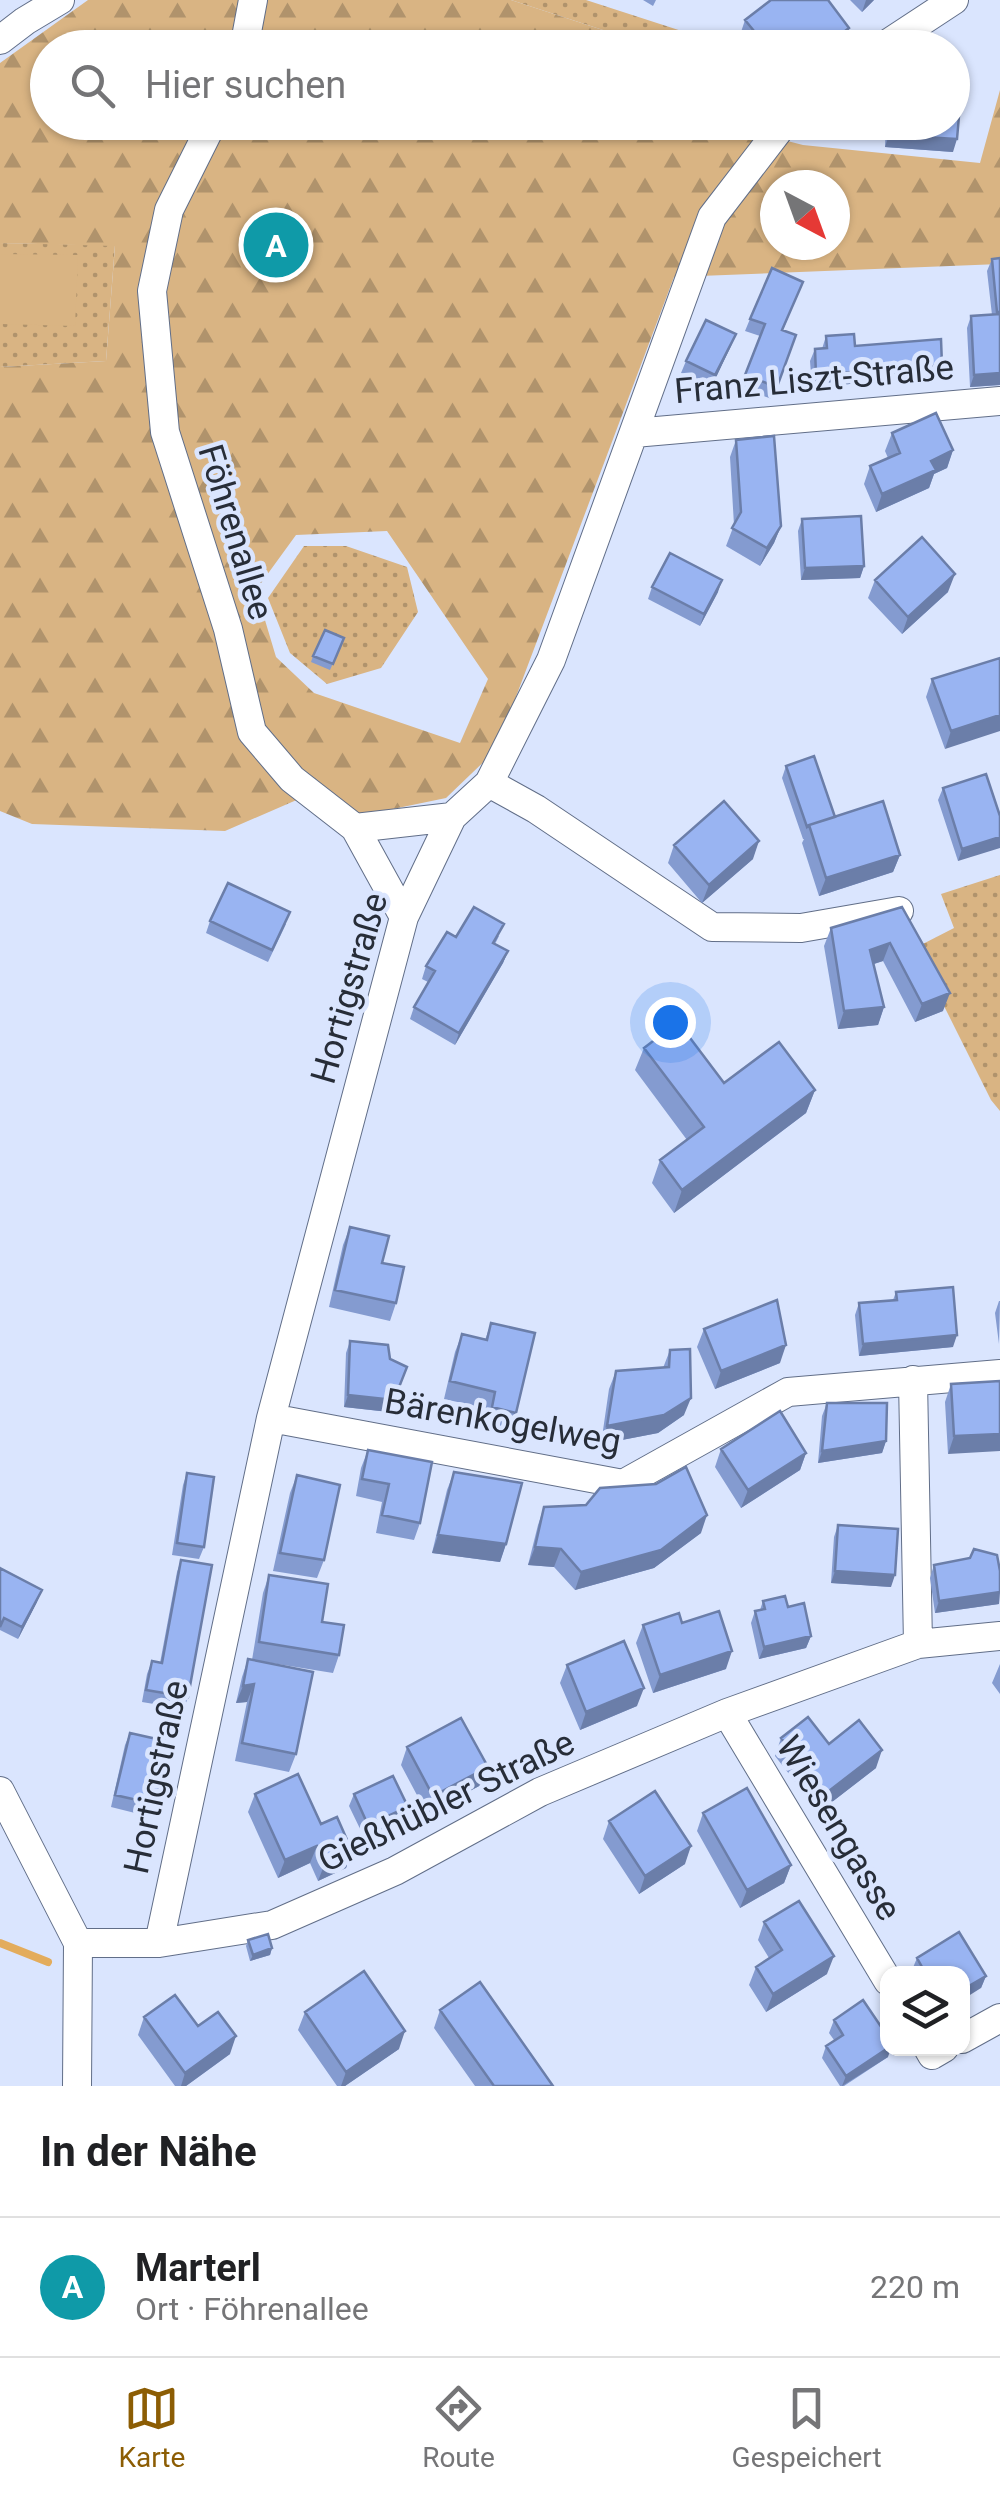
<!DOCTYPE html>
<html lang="de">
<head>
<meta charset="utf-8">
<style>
  :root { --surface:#fff; --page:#f6f6f6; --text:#202124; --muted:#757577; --line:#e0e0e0; --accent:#8c5d04 }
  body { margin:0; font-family:Roboto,sans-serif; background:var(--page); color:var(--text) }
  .controls { position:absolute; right:30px; bottom:30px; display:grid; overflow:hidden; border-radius:20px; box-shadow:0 2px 8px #0004 }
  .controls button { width:90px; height:90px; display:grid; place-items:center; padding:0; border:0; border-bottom:2px solid var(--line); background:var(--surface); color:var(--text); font:50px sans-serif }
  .compass { position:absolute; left:760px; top:170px; width:90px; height:90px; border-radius:50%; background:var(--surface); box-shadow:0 2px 8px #0004; rotate:139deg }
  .you { position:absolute; left:670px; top:1022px; width:35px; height:35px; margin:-25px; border:8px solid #fff; border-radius:50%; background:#1a73e8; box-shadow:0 0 0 15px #1a73e833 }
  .badge { display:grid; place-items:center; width:65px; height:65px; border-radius:50%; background:var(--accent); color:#fff; font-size:32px; font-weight:700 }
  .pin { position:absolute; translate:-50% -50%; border:5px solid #fff; box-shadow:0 2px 10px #0006 }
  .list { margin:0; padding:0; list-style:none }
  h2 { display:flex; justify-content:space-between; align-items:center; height:130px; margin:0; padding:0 40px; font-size:42px }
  h2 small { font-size:32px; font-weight:400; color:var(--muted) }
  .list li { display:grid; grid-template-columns:65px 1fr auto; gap:30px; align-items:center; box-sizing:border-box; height:140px; padding:0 40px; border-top:2px solid var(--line) }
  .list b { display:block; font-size:38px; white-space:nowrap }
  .list p { margin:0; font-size:32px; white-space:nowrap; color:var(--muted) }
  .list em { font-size:32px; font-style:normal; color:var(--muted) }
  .icon { flex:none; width:55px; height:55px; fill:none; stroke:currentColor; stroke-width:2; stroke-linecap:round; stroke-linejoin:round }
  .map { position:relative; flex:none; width:1000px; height:2086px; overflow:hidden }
  .search { position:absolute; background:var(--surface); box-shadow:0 2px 8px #0004; left:30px; right:30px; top:30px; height:110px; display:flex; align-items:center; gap:25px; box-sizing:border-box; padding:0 35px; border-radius:55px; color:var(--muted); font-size:38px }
  .sheet { height:270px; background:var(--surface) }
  nav { display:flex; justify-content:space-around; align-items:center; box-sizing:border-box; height:140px; border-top:2px solid var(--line); background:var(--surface); font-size:28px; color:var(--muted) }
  nav a { display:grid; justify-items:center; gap:5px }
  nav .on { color:var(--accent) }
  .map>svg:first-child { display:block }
</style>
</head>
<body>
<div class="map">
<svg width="1000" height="2086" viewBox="0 0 1000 2086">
  <defs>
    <pattern id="grass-dots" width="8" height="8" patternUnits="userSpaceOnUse" patternTransform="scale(2.5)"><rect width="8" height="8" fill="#d9b483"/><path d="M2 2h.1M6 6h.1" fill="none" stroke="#b0936c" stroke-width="1.8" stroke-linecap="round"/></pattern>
    <pattern id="forest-firs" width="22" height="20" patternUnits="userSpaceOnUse" patternTransform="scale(2.5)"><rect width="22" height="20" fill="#d9b483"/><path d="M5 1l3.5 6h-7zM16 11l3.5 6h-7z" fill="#b0936c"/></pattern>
  </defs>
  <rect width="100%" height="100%" fill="#dae5fe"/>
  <path fill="url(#grass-dots)" d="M 511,0 L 586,0 L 731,47 L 655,47 Z
    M 0,243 L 115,245 L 106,361 L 0,367 Z
    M 304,546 L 346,546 L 407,567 L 418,612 L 381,668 L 327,684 L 290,653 L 268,598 Z
    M 1000,875 L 1000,1111 L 991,1100 L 915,948 L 954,928 L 941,894 Z"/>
  <path fill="url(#forest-firs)" fill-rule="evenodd" d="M 88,0 L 511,0 L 655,47 L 48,48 L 48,122 L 757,122 L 752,132 L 803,145 L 980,163 L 1000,90 L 1000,264 L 674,277 L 496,750 L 446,798 L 364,815 L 315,792 L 225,831 L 32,824 L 0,811 L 0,367 L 106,361 L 115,246 L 0,243 L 0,63 ZM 775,185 L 835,185 L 835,245 L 775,245 ZM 387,531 L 488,679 L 460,743 L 314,693 L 276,657 L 256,590 L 296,535 Z"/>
  <path fill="#d9b483" d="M 0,254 L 78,255 L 75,326 L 0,324 Z"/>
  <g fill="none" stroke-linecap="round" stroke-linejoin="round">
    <path stroke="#e3ac5c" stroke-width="8" d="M 0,1943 L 48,1962"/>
    <defs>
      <path id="minor" d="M 0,40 L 25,21 L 60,0
        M 244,48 L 253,0
        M 881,48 L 954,0
        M 213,122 L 169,210 L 152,291 L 165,432 L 228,629 L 252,732 L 292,779 L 355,828 L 404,917
        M 634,433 L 1000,401
        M 489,783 L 536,809 L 712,927 L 801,928 L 899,911
        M 355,828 L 452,817
        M 913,1380 L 918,1644
        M 271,1418 L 623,1484 L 788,1392 L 1000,1374
        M 727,1713 L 888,1981
        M 0,1791 L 78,1943 L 159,1943 L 272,1925 L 395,1871 L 540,1792 L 727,1713 L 918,1644 L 1000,1636
        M 159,1943 L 271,1418 L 404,917 L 452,817 L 489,783 L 551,660 L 712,217 L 785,122
        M 962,2039 L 1000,2018
        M 928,2048 L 932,2055 L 944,2048
        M 77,2086 L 78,1943"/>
    </defs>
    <use href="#minor" stroke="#616e88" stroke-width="30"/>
    <use href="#minor" stroke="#fff" stroke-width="28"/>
  </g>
  <path fill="#849bd0" d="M 643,0 L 656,0 L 653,6 Z
    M 850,0 L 874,0 L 862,12 Z
    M 745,20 L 849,28 L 845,40 L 835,48 L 753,48 L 741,32 Z
    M 886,122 L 952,122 L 953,152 L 885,147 Z
    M 1000,258 L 1000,385 L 970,387 L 967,328 L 971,316 L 992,315 L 987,271 L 992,259 Z
    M 803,282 L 783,330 L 796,335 L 772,399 L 741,388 L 760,336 L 745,331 L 750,319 Z
    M 736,334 L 711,388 L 681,373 L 686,361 Z
    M 826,336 L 855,346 L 942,365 L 938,377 L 812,387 L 810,361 L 815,349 L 822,349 Z
    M 892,433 L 953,450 L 947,468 L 934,474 L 929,488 L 876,512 L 864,484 L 870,466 L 888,458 L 885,451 Z
    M 736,440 L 781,526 L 774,543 L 760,566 L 726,546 L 734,525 L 730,457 Z
    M 802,519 L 864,566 L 860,578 L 801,580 L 798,531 Z
    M 875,580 L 948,592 L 902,634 L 868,598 Z
    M 652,587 L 718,592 L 700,626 L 648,599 Z
    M 344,638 L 330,670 L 311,662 L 313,656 Z
    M 1000,658 L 945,749 L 926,697 L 932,679 Z
    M 786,766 L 835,817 L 900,855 L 893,872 L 819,896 L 802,843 L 804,839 L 803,839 L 782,778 Z
    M 943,788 L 1000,816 L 958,861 L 938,800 Z
    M 674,845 L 753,859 L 702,903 L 668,863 Z
    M 902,907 L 943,1011 L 915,1022 L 883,961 L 874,964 L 884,1007 L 878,1025 L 838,1029 L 824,946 L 831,928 Z
    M 210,921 L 286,924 L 268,962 L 206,933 Z
    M 499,936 L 495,944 L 508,951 L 503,963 L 455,1045 L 410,1019 L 414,1007 L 428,982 L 422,979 L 426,966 L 456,937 Z
    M 644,1048 L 724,1083 L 815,1090 L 806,1113 L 674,1213 L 652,1183 L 660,1160 L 687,1140 L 635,1070 Z
    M 350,1227 L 382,1263 L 396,1303 L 390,1321 L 329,1307 L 343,1245 Z
    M 896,1292 L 953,1347 L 859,1356 L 855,1315 L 859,1303 L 893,1300 Z
    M 999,1301 L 1000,1301 L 999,1344 L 995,1313 Z
    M 491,1323 L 516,1413 L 510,1431 L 485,1425 L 489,1409 L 444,1399 L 455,1352 L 462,1334 L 485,1340 Z
    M 704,1329 L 780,1363 L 715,1389 L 697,1347 Z
    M 350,1341 L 389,1412 L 344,1407 L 346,1353 Z
    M 670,1350 L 684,1415 L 658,1433 L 601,1444 L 609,1389 L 616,1371 L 663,1368 Z
    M 1000,1381 L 948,1454 L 945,1402 L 951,1384 Z
    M 827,1403 L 886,1441 L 882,1453 L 818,1463 L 822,1416 Z
    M 721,1449 L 806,1453 L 800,1470 L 741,1508 L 715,1467 Z
    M 368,1450 L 420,1523 L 414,1540 L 376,1533 L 382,1502 L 356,1496 L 361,1468 Z
    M 454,1472 L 506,1544 L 500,1562 L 432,1553 L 447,1490 Z
    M 187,1473 L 204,1547 L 199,1559 L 172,1555 L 183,1485 Z
    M 297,1475 L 324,1560 L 317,1578 L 273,1571 L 290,1493 Z
    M 544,1507 L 701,1533 L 654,1568 L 575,1590 L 554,1567 L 528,1565 L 538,1525 Z
    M 838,1525 L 891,1587 L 831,1583 L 834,1537 Z
    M 181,1560 L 188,1697 L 184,1709 L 142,1702 L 147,1674 L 152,1661 L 160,1663 L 177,1572 Z
    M 934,1565 L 1000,1571 L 999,1604 L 935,1613 L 930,1578 Z
    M 0,1568 L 37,1602 L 18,1639 L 0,1630 Z
    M 269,1575 L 322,1622 L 339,1655 L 333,1673 L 265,1662 L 296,1754 L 289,1772 L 235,1761 L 247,1702 L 236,1703 L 242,1677 L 248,1659 L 252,1660 L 263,1593 Z
    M 763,1601 L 788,1607 L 811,1636 L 806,1648 L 759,1659 L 751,1623 L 755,1611 L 760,1610 Z
    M 682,1623 L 726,1669 L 653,1693 L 636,1643 L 643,1625 Z
    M 1000,1664 L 1000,1694 L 992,1683 Z
    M 567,1665 L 637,1706 L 580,1730 L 560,1683 Z
    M 130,1733 L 155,1804 L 151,1817 L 111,1807 L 125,1745 Z
    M 781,1738 L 829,1744 L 876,1768 L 819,1812 L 775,1756 Z
    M 407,1747 L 481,1785 L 427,1814 L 401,1765 Z
    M 255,1794 L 321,1824 L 352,1851 L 346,1868 L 318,1881 L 310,1863 L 278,1878 L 248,1812 Z
    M 354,1794 L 404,1819 L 364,1837 L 349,1806 Z
    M 703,1813 L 791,1865 L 784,1883 L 740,1908 L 697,1831 Z
    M 609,1821 L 685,1864 L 639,1894 L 603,1839 Z
    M 764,1922 L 827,1974 L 766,2012 L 749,1985 L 756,1967 L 769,1958 L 758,1940 Z
    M 248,1940 L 272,1948 L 270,1955 L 250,1961 L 246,1946 Z
    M 917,1958 L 986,1976 L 981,1988 L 962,1974 L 914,1974 L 912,1970 Z
    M 440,2010 L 553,2086 L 475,2086 L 434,2028 Z
    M 305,2012 L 399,2049 L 345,2086 L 337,2086 L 298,2030 Z
    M 144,2017 L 230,2054 L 186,2086 L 175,2086 L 138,2035 Z
    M 834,2020 L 888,2057 L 844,2086 L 840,2086 L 822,2058 L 826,2046 L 834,2040 L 829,2033 Z"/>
  <path fill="#6b7ea9" d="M 866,0 L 874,0 L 862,12 Z
    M 849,28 L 845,40 L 835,48 L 823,48 Z
    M 801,37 L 797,48 L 787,48 Z
    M 889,135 L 957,139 L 953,152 L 885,147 Z
    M 736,334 L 731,346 L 711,388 L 715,375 Z
    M 942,365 L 938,377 L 812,387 L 816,375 Z
    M 1000,373 L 1000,385 L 970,387 L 974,375 Z
    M 953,450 L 947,468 L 934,474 L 929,488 L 876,512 L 882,494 L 931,461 Z
    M 781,526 L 774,543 L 760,566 L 767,548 Z
    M 864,566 L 860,578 L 801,580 L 805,568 Z
    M 955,574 L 948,592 L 902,634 L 908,617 Z
    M 722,580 L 718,592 L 700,626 L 704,614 Z
    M 1000,715 L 1000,731 L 945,749 L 951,731 Z
    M 1000,837 L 1000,848 L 958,861 L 962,849 Z
    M 759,841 L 753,859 L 702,903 L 709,885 Z
    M 900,855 L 893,872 L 819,896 L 826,878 Z
    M 890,943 L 883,961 L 864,967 L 870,950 Z
    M 508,951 L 503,963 L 455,1045 L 459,1033 Z
    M 950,993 L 943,1011 L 915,1022 L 922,1004 Z
    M 884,1007 L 878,1025 L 838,1029 L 844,1011 Z
    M 815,1090 L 806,1113 L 674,1213 L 682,1190 Z
    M 957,1335 L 953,1347 L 859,1356 L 863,1344 Z
    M 786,1345 L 780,1363 L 715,1389 L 721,1371 Z
    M 407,1367 L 389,1412 L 344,1407 L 348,1395 Z
    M 691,1398 L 684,1415 L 658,1433 L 601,1444 L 607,1426 Z
    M 1000,1434 L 1000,1451 L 948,1454 L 954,1436 Z
    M 886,1441 L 882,1453 L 818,1463 L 822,1451 Z
    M 806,1453 L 800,1470 L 741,1508 L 748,1490 Z
    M 707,1515 L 701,1533 L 654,1568 L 575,1590 L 581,1572 Z
    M 438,1535 L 506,1544 L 500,1562 L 432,1553 Z
    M 535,1547 L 561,1549 L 554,1567 L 528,1565 Z
    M 835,1571 L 895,1575 L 891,1587 L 831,1583 Z
    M 42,1590 L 37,1602 L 18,1639 L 22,1627 Z
    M 1000,1592 L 999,1604 L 935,1613 L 939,1601 Z
    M 811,1636 L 806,1648 L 759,1659 L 764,1647 Z
    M 732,1651 L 726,1669 L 653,1693 L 660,1675 Z
    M 254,1684 L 247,1702 L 236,1703 L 243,1686 Z
    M 644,1688 L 637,1706 L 580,1730 L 586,1712 Z
    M 882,1750 L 876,1768 L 819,1812 L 825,1794 Z
    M 488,1767 L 481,1785 L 427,1814 L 433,1796 Z
    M 408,1807 L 404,1819 L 364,1837 L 368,1825 Z
    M 317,1846 L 310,1863 L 278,1878 L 285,1860 Z
    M 691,1846 L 685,1864 L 639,1894 L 645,1876 Z
    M 352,1851 L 346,1868 L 318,1881 L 325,1863 Z
    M 791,1865 L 784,1883 L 740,1908 L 747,1890 Z
    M 272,1948 L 270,1955 L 250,1961 L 253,1955 Z
    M 834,1956 L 827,1974 L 766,2012 L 773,1994 Z
    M 986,1976 L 981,1988 L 962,2000 L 962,1990 Z
    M 405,2031 L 399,2049 L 345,2086 L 341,2086 L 346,2072 Z
    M 236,2036 L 230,2054 L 186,2086 L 181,2086 L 185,2073 Z
    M 888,2048 L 891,2048 L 888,2057 L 842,2086 L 846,2076 Z"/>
  <path fill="#99b4f2" stroke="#6b7ea9" stroke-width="2.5" d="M 771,0 L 828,0 L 849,28 L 823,48 L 810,48 L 801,37 L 787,48 L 768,48 L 745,20 Z
    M 952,92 L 961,93 L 957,139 L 889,135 L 890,122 L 952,122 Z
    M 1000,258 L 1000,312 L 997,312 L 992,259 Z
    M 772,268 L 803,282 L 782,330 L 796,335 L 777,387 L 745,375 L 765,324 L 750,319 Z
    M 1000,314 L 1000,373 L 974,375 L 971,316 Z
    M 706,320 L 736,334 L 715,375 L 686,361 Z
    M 854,334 L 855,346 L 941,339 L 942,365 L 816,375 L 815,349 L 827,348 L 826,336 Z
    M 936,413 L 953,450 L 931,461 L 936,470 L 882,494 L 870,466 L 900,453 L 892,433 Z
    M 774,436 L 781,526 L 767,548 L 732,528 L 741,512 L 736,440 Z
    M 861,516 L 864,566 L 805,568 L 802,519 Z
    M 922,537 L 955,574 L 908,617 L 875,580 Z
    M 670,553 L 722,580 L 704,614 L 652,587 Z
    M 325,630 L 344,638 L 333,664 L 313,656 Z
    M 1000,658 L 1000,715 L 951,731 L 932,679 Z
    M 814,756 L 835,817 L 809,825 L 807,827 L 786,766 Z
    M 986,774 L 1000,816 L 1000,837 L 962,849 L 943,788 Z
    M 724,801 L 759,841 L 709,885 L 674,845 Z
    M 883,801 L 900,855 L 826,878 L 809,825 Z
    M 228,883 L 290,912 L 272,950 L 210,921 Z
    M 474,907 L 504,924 L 493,943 L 508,951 L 459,1033 L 414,1007 L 435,971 L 426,966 L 447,932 L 456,937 Z
    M 902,907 L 950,993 L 922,1004 L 890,943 L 870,950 L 884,1007 L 844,1011 L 831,928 Z
    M 678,1022 L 724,1083 L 779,1042 L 815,1090 L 682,1190 L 660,1160 L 704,1127 L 644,1048 Z
    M 350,1227 L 389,1236 L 382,1263 L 404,1267 L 396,1303 L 335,1290 Z
    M 953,1287 L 957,1335 L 863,1344 L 859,1303 L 897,1300 L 896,1292 Z
    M 777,1300 L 786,1345 L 721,1371 L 704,1329 Z
    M 491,1323 L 535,1333 L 516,1413 L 492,1407 L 495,1392 L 450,1381 L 462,1334 L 487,1340 Z
    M 350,1341 L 388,1345 L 390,1359 L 407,1367 L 394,1400 L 348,1395 Z
    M 690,1349 L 691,1398 L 664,1415 L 607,1426 L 616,1371 L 669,1367 L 670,1350 Z
    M 1000,1381 L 1000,1434 L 954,1436 L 951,1384 Z
    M 827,1403 L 887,1403 L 886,1441 L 822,1451 Z
    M 780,1411 L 806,1453 L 748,1490 L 721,1449 Z
    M 368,1450 L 432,1462 L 420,1523 L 382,1515 L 389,1484 L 362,1479 Z
    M 686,1467 L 707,1515 L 661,1550 L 581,1572 L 561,1549 L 535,1547 L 544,1507 L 586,1505 L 600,1488 L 656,1484 Z
    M 454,1472 L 522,1483 L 506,1544 L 438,1535 Z
    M 187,1473 L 214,1477 L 204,1547 L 177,1543 Z
    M 297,1475 L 340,1485 L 324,1560 L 280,1553 Z
    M 838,1525 L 898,1529 L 895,1575 L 835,1571 Z
    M 974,1549 L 997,1555 L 1000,1571 L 1000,1592 L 939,1601 L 934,1565 L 970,1558 Z
    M 181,1560 L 212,1565 L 188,1697 L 146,1690 L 152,1661 L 162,1663 Z
    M 0,1568 L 42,1590 L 22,1627 L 4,1618 L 0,1627 Z
    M 269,1575 L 328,1584 L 322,1622 L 344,1625 L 339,1655 L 259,1642 Z
    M 785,1596 L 788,1607 L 804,1603 L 811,1636 L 764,1647 L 755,1611 L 765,1609 L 763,1601 Z
    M 719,1611 L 732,1651 L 660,1675 L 643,1625 L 679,1613 L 682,1623 Z
    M 624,1641 L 644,1688 L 586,1712 L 567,1665 Z
    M 248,1659 L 313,1672 L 296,1754 L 242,1743 L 254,1684 L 243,1686 Z
    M 808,1717 L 829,1744 L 859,1720 L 882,1750 L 825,1794 L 781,1738 Z
    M 461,1718 L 488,1767 L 433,1796 L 407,1747 Z
    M 130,1733 L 170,1742 L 155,1804 L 115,1795 Z
    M 298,1774 L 321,1824 L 337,1817 L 352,1851 L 325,1863 L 317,1846 L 285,1860 L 255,1794 Z
    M 393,1776 L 408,1807 L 368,1825 L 354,1794 Z
    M 747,1788 L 791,1865 L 747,1890 L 703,1813 Z
    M 655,1791 L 691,1846 L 645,1876 L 609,1821 Z
    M 799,1901 L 834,1956 L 773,1994 L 756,1967 L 782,1950 L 764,1922 Z
    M 959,1932 L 986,1976 L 962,1990 L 962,1974 L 926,1974 L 917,1958 Z
    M 268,1934 L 272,1948 L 253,1955 L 248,1940 Z
    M 364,1971 L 405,2031 L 346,2072 L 305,2012 Z
    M 480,1982 L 553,2086 L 494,2086 L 440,2010 Z
    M 175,1995 L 198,2026 L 218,2012 L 236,2036 L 185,2073 L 144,2017 Z
    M 863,2000 L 888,2037 L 888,2048 L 846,2076 L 826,2046 L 843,2035 L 834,2020 Z"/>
  <g text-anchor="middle" stroke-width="9" stroke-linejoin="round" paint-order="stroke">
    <g font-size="35" fill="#272d38" stroke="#dae5fe">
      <text transform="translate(814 379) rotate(-5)" y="12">Franz Liszt-Straße</text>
      <text transform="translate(236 532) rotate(73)" y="12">Föhrenallee</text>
      <text transform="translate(349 988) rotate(-74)" y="12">Hortigstraße</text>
      <text transform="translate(503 1421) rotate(10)" y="12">Bärenkogelweg</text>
      <text transform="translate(156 1777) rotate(-78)" y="12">Hortigstraße</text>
      <text transform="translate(446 1801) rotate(-26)" y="12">Gießhübler Straße</text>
      <text transform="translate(839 1828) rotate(59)" y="12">Wiesengasse</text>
    </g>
  </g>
</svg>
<div class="controls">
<button><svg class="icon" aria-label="layers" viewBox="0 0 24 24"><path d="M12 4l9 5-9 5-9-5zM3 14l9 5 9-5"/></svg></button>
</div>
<svg class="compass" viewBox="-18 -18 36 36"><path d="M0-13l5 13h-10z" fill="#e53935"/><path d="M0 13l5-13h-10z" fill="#757577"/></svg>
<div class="you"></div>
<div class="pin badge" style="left:276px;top:245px;background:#0f9aa8">A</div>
<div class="search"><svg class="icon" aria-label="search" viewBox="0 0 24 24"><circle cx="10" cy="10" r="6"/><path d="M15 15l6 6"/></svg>Hier suchen</div>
</div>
<section class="sheet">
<h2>In der Nähe<small></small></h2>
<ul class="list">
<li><span class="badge" style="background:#0f9aa8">A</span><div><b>Marterl</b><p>Ort · Föhrenallee</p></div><em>220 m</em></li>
</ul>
</section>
<nav>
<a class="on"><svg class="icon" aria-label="map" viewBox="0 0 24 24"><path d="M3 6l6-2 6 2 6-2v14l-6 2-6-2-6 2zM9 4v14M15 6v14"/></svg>Karte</a>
<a><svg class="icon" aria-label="directions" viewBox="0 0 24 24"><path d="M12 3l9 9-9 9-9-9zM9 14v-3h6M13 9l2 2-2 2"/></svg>Route</a>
<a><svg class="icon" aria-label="saved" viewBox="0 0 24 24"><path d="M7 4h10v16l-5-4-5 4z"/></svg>Gespeichert</a>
</nav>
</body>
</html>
